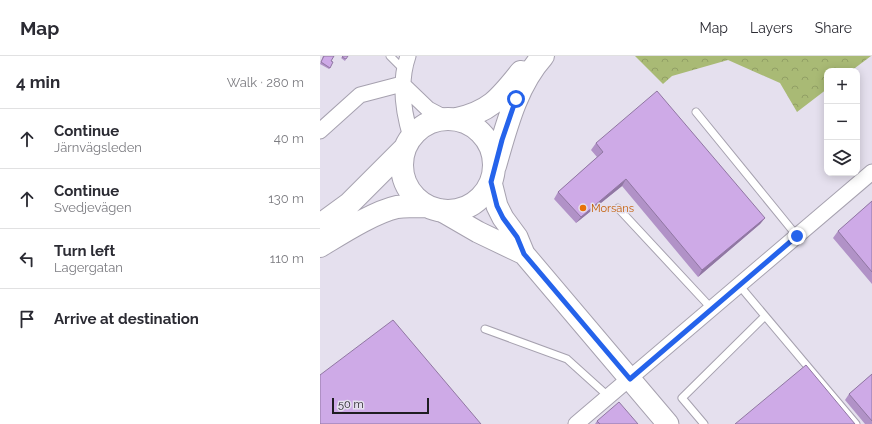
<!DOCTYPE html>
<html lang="en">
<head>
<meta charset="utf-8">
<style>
  :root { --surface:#fff; --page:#f2f2f3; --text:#2b2b33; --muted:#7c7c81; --line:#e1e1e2 }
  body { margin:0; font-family:Raleway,sans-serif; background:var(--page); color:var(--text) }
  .controls { position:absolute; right:12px; top:12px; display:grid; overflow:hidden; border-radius:8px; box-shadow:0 2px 10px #0003 }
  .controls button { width:36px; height:36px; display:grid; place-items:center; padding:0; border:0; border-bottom:1px solid var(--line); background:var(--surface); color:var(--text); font:20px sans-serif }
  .scale { position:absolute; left:12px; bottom:10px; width:97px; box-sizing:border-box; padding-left:4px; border:2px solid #1f1d22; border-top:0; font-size:11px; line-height:14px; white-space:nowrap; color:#1f1d22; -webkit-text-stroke:3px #e5e0ee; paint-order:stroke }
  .stop { position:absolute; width:12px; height:12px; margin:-9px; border:3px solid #2563eb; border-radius:50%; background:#fff }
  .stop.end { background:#2563eb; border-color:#fff; box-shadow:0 1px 4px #0008 }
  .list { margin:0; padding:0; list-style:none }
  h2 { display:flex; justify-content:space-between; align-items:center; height:52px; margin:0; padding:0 16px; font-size:17px }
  h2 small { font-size:13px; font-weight:400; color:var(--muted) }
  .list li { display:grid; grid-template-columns:26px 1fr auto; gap:12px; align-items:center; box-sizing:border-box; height:60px; padding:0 16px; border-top:1px solid var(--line) }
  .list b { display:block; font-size:15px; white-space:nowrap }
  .list p { margin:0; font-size:13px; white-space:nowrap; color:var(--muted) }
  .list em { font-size:13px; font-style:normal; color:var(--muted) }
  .icon { flex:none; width:22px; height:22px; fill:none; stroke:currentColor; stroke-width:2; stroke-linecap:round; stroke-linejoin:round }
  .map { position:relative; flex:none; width:552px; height:368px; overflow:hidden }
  header { display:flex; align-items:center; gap:24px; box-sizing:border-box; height:56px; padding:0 20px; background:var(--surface); border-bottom:1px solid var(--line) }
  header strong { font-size:19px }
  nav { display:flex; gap:22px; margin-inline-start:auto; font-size:14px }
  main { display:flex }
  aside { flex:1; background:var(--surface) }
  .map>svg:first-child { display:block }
</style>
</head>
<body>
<header>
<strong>Map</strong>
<nav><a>Map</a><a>Layers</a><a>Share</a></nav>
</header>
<main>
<aside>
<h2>4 min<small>Walk · 280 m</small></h2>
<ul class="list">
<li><svg class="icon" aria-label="ahead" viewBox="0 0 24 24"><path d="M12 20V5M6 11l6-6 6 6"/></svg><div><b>Continue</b><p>Järnvägsleden</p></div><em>40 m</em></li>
<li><svg class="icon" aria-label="ahead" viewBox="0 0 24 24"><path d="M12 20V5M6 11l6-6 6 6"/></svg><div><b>Continue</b><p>Svedjevägen</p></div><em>130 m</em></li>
<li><svg class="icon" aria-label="left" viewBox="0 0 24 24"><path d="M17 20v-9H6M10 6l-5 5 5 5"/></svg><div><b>Turn left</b><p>Lagergatan</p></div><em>110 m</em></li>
<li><svg class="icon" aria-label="arrive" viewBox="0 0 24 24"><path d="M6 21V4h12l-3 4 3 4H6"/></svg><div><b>Arrive at destination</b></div></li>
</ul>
</aside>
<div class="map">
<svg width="552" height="368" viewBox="0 0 552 368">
  <defs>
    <pattern id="forest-crowns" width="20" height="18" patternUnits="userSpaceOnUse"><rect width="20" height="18" fill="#a9ba75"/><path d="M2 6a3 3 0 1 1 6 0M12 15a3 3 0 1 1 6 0" fill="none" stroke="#919f65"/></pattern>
  </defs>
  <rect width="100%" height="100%" fill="#e5e0ee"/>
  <path fill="url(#forest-crowns)" d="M 315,0 L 551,0 L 531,15 L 507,15 L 507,33 L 477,56 L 460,27 L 408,4 L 352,20 L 343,28 Z"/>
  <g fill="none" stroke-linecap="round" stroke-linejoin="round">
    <defs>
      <path id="lane" d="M 70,0 L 83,13
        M 376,56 L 477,180
        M 298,152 L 392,253
        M 419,229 L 536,368
        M 165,273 L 247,303 L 288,340
        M 384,368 L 362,342 L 445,260"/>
      <path id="street" d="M 88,0 C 79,26 83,55 91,81
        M 82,28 L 108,53 L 125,62
        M 0,75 L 40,39 L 82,28
        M 256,368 L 552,116"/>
      <path id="secondary" d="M 171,126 L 177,150 L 183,162 L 197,181 L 204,198 L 348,368
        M 120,154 L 158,176 L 204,198"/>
      <path id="primary" d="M82 109a46 46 0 1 1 92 0a46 46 0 1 1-92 0Z
        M 137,63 C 171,55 180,42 201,16
        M 175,110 C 186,72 196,30 223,0
        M 0,169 L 29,148 L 85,92
        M 0,190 C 20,178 54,156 77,151 C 87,150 96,150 105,150"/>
    </defs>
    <use href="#lane" stroke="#a6a1af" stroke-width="9"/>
    <use href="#street" stroke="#a6a1af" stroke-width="17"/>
    <use href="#secondary" stroke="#a6a1af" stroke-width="23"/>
    <use href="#primary" stroke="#a6a1af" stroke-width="24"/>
    <use href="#lane" stroke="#fff" stroke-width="7"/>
    <use href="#street" stroke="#fff" stroke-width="15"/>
    <use href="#secondary" stroke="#fff" stroke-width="21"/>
    <use href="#primary" stroke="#fff" stroke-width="22"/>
  </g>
  <path fill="#b192c7" d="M 3,0 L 14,0 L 11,5 L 10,12 L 9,13 L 0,8 Z
    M 23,0 L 26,3 L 25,5 L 21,2 Z
    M 276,87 L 445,162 L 440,168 L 378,221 L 302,130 L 256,167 L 234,143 L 238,136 L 277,101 L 271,94 Z
    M 552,145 L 552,228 L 513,182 L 518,175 Z
    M 552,318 L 552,368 L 545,368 L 525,344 L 529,338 Z
    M 277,365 L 318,368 L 275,368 Z"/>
  <path fill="#9077a2" d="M 306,123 L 302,130 L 256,167 L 261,161 Z
    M 445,162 L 440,168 L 378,221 L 382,214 Z"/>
  <path fill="#ceaae7" stroke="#9077a2" d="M 4,0 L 14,0 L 11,5 L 13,6 L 10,12 L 1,6 Z
    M 23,0 L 28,0 L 26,3 L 22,1 Z
    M 337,35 L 445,162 L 382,214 L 306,123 L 261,161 L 238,136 L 283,96 L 276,87 Z
    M 552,145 L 552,216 L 518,175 Z
    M 73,264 L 161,368 L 0,368 L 0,319 Z
    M 486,309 L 535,368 L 415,368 Z
    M 552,318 L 552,365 L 529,338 Z
    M 299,346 L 318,368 L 280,368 L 277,365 Z"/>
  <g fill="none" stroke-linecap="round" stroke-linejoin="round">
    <path stroke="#2563eb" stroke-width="5" d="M 196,43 L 182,84 L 171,126 L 177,150 L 183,162 L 197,181 L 204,198 L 310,323 L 477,180"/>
  </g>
  <circle fill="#e8710a" stroke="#e5e0ee" stroke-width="1.5" cx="263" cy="152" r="4"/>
  <g text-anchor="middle" stroke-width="3" stroke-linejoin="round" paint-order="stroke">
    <g font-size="11" fill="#c56008" stroke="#e5e0ee" text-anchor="start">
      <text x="271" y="156">Morsans</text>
    </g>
  </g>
</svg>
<div class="controls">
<button>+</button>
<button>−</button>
<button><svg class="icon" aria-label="layers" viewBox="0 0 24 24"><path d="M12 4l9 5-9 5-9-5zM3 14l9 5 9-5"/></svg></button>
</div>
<div class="scale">50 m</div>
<div class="stop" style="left:196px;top:43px"></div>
<div class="stop end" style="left:477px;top:180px"></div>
</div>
</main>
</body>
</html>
